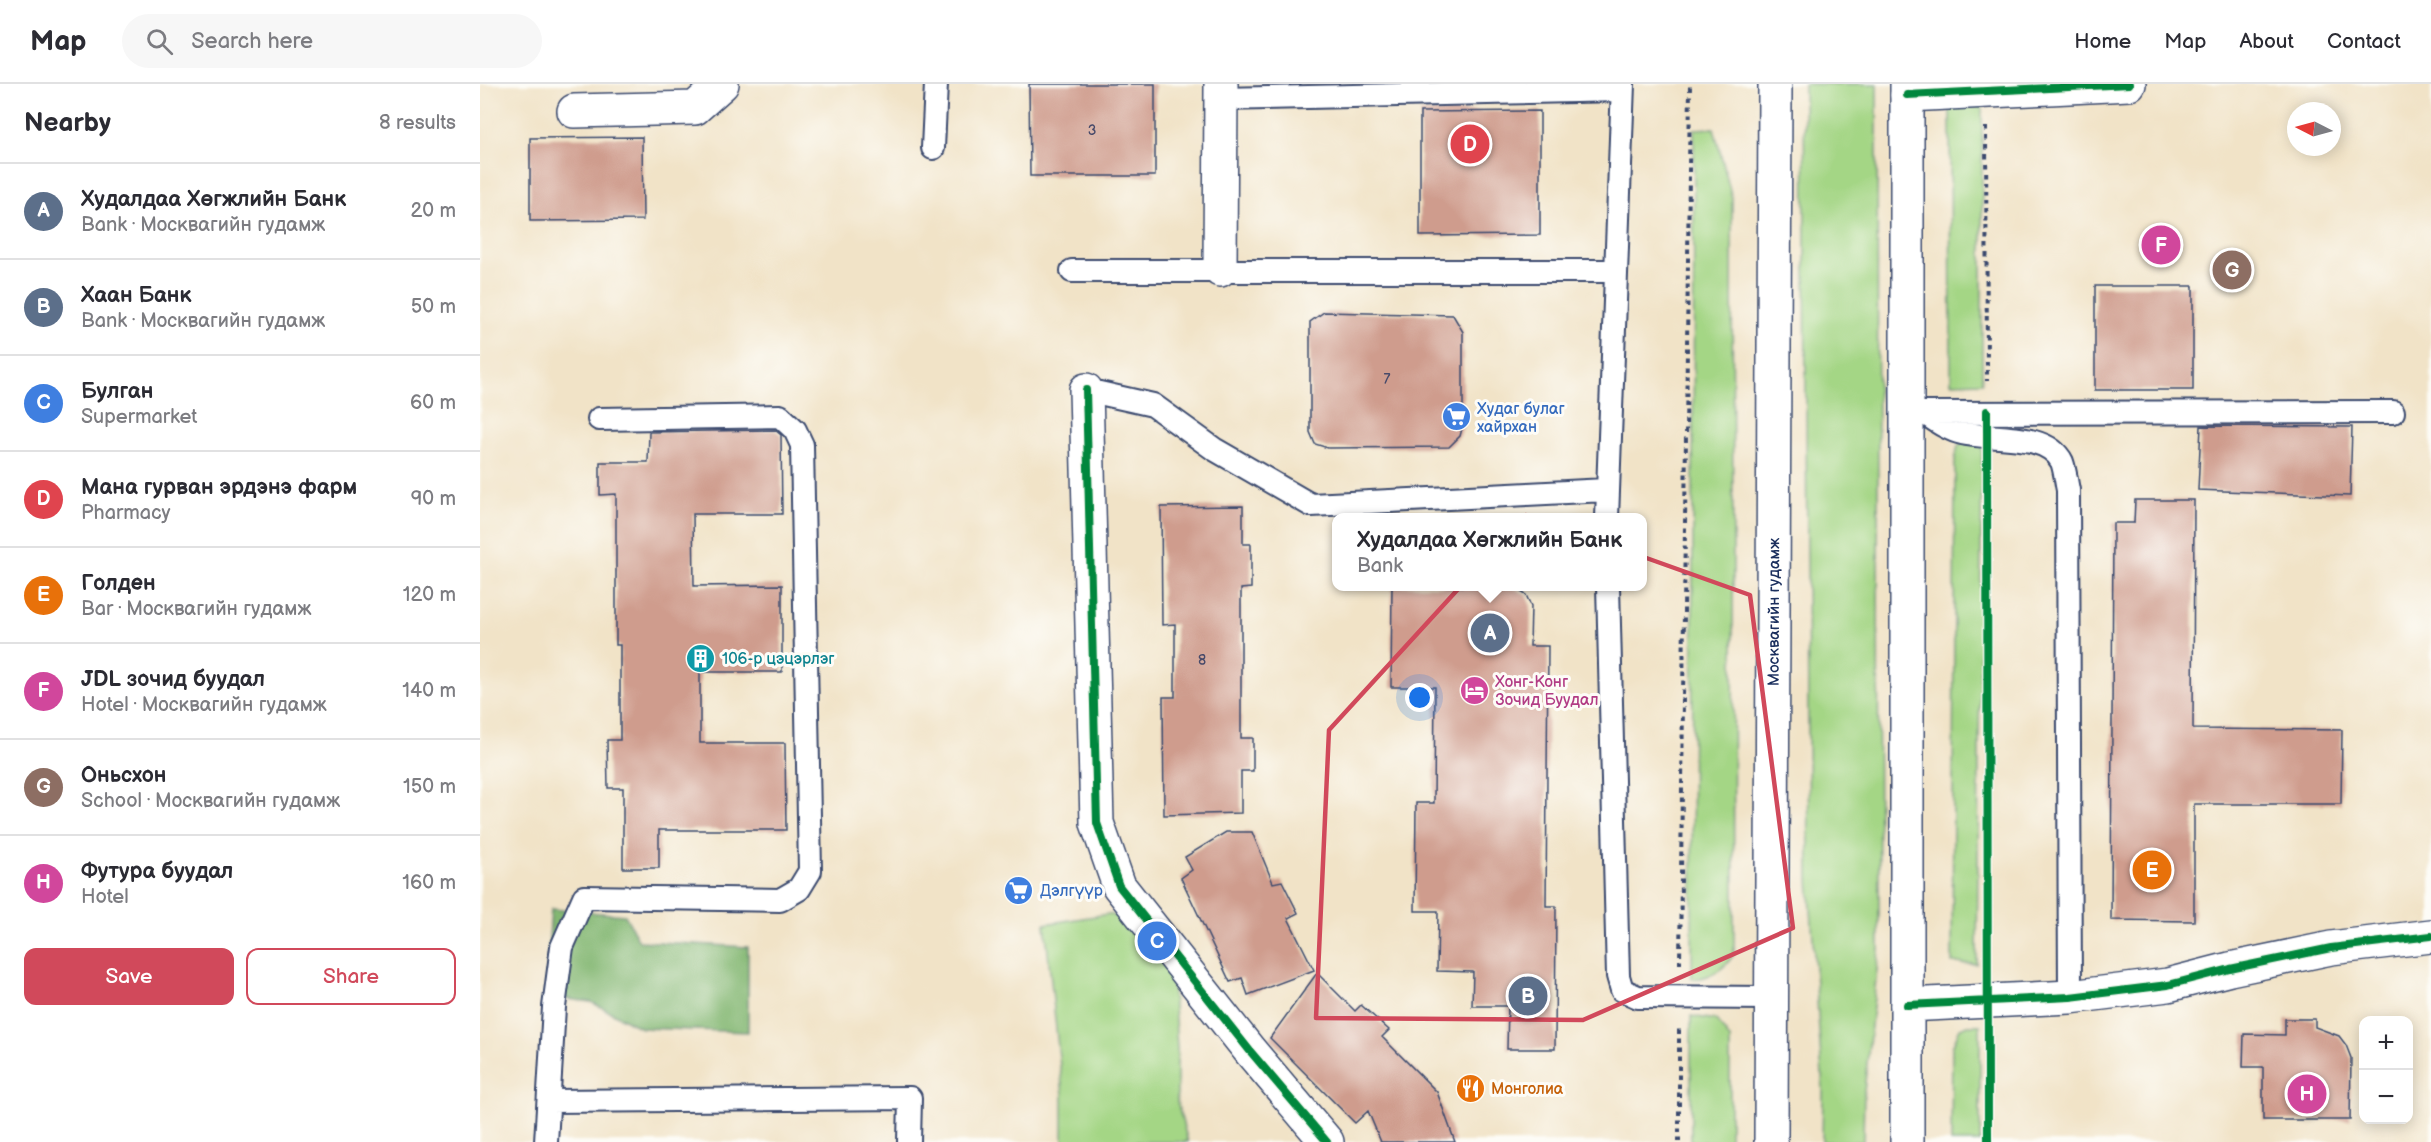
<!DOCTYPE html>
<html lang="en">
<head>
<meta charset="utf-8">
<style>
  :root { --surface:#fff; --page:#f7f7f7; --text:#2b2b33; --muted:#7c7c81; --line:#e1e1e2; --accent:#d1495b }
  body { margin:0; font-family:"Balsamiq Sans",sans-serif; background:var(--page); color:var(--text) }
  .controls { position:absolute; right:18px; bottom:18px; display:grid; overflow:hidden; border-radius:12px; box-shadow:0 3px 15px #0003 }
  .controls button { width:54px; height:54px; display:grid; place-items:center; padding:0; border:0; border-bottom:2px solid var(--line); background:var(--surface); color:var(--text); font:30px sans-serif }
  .compass { position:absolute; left:1807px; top:18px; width:54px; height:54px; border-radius:50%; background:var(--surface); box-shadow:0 3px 15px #0003; rotate:276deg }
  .you { position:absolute; left:940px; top:614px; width:21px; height:21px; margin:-15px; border:4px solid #fff; border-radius:50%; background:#1a73e8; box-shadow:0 0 0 9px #1a73e833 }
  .badge { display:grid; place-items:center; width:39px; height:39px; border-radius:50%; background:var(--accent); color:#fff; font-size:20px; font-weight:700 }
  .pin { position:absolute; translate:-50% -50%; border:3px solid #fff; box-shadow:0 2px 6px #0006 }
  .popup { position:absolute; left:852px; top:429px; width:315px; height:78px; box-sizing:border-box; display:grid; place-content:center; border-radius:12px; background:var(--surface); filter:drop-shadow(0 2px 4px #0005); font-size:20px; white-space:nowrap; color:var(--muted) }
  .popup b { font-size:22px; color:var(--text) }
  .popup::after { content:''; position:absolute; left:50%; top:100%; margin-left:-12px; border:12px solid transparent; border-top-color:var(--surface) }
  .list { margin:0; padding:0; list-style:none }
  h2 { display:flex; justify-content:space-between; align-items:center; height:78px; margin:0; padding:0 24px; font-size:26px }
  h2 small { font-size:20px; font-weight:400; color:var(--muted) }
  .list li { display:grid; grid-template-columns:39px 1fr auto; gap:18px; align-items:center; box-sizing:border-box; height:96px; padding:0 24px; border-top:2px solid var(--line) }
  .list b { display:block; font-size:22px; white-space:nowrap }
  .list p { margin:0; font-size:20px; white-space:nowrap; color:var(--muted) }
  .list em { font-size:20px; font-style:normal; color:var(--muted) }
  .actions { display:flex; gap:12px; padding:18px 24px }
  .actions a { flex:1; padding:14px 0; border:2px solid var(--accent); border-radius:12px; text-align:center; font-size:21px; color:var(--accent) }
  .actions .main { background:var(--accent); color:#fff }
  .icon { flex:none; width:33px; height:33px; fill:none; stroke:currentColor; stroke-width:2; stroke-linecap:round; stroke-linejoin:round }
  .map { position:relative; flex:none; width:1951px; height:1058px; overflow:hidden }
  header { display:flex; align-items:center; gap:36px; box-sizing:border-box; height:84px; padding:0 30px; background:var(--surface); border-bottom:2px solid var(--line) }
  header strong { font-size:28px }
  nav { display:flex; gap:33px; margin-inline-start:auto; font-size:21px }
  .search { width:420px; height:54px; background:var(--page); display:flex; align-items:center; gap:15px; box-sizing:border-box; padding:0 21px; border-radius:33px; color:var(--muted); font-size:22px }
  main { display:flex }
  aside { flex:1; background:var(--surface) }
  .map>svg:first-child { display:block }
</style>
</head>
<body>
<header>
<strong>Map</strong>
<div class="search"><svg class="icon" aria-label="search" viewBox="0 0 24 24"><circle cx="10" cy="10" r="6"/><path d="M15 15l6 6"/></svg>Search here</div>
<nav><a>Home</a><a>Map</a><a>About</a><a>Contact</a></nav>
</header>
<main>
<aside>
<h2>Nearby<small>8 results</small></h2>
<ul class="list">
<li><span class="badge" style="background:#5c6f8a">A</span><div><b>Худалдаа Хөгжлийн Банк</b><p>Bank · Москвагийн гудамж</p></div><em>20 m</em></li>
<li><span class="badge" style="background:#5c6f8a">B</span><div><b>Хаан Банк</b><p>Bank · Москвагийн гудамж</p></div><em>50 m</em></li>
<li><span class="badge" style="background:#3f7fe0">C</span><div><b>Булган</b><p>Supermarket</p></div><em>60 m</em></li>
<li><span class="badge" style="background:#e0444e">D</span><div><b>Мана гурван эрдэнэ фарм</b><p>Pharmacy</p></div><em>90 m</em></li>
<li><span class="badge" style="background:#e8710a">E</span><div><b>Голден</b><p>Bar · Москвагийн гудамж</p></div><em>120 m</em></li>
<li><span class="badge" style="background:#d1479c">F</span><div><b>JDL зочид буудал</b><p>Hotel · Москвагийн гудамж</p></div><em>140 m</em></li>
<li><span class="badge" style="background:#8d6e63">G</span><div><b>Оньсхон</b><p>School · Москвагийн гудамж</p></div><em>150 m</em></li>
<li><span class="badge" style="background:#d1479c">H</span><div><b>Футура буудал</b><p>Hotel</p></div><em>160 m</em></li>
</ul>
<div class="actions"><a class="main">Save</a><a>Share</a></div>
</aside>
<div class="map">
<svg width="1951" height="1058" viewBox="0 0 1951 1058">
  <rect width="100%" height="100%" fill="#fdfcf7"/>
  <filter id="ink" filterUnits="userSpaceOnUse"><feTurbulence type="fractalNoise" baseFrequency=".0167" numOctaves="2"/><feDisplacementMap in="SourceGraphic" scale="12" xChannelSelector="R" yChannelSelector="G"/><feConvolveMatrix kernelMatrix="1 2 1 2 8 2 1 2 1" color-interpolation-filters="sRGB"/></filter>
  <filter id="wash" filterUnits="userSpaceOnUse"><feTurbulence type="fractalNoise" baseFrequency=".008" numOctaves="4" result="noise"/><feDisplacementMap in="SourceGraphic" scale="24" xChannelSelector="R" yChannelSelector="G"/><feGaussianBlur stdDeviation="1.35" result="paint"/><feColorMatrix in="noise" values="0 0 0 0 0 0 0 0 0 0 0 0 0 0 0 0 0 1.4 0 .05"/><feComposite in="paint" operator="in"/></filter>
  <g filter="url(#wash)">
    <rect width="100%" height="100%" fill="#f1e3c7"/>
    <path fill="#a4d685" stroke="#608272" stroke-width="1.5" d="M 1324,0 L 1397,0 L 1399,866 L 1384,1008 L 1383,1058 L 1342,1058 L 1343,1007 L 1329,795 Z
      M 1502,23 L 1502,298 L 1471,299 L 1470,24 Z
      M 1234,44 L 1252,114 L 1254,870 C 1244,886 1230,894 1212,895 L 1214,45 Z
      M 1502,354 L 1497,880 L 1472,879 L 1475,375 L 1478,362 L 1488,355 Z
      M 628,830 L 667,840 L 691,882 L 697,963 L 697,1018 L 708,1058 L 583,1058 L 583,1011 L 565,840 Z
      M 1211,932 L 1236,936 L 1250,955 L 1250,1058 L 1211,1058 Z
      M 1488,941 L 1500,941 L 1500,1058 L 1471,1058 L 1472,963 L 1480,944 Z"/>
    <path fill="#83b772" stroke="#4f7368" stroke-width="1.5" d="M 71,825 L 145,831 L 159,857 L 268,863 L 268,948 L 161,944 L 111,918 L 65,912 Z"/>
    <g id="blocks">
      <path fill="#cf9c8d" d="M 549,0 L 675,0 L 675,92 L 550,92 Z
        M 1060,27 L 1060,151 L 940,152 L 940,28 Z
        M 162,53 L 163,136 L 50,137 L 50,54 Z
        M 1615,202 L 1713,202 L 1713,306 L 1615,306 Z
        M 844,228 L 973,231 L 983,248 L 983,341 L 980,352 L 969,363 L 848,364 L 835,360 L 830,348 L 830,238 Z
        M 1721,342 L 1872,343 L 1870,412 L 1718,406 Z
        M 295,346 L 301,351 L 302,430 L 213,430 L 214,502 L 302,501 L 302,588 L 220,588 L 220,659 L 305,659 L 306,746 L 179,746 L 179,784 L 143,784 L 143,704 L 128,704 L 127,656 L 140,656 L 140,561 L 136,561 L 136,410 L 120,411 L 120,378 L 168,378 L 169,348 Z
        M 1655,416 L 1714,416 L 1713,645 L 1862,646 L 1861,720 L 1714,720 L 1714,837 L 1631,836 L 1633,439 L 1654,439 Z
        M 763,422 L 763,460 L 771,460 L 771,504 L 761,505 L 761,654 L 773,654 L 773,687 L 761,687 L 761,729 L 684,731 L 683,613 L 695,613 L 695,540 L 682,541 L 681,423 Z
        M 912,502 L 1033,503 L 1046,511 L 1051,522 L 1050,562 L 1068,562 L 1066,822 L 1076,822 L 1075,965 L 1027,965 L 1028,922 L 992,922 L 993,888 L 957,887 L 958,827 L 935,827 L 936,719 L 954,719 L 955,603 L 911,603 Z
        M 746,748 L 772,748 L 793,799 L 802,797 L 818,829 L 808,834 L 834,886 L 768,911 L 762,894 L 750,898 L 701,794 L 712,786 L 705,773 Z
        M 837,889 L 875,927 L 881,921 L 909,946 L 902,953 L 957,1008 L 975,1058 L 901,1058 L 888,1027 L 875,1039 L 790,954 Z
        M 1805,935 L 1835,935 L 1835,943 L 1859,952 L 1866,961 L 1871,974 L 1870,1036 L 1783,1036 L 1783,983 L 1763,983 L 1764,950 L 1805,951 Z"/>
    </g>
  </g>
  <g filter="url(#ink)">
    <use href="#blocks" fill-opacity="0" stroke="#3b4a6e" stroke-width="1.5"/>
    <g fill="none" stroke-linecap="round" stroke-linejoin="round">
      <defs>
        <path id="service" d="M 741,15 L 1142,6
          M 453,64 L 456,0
          M 592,187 L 1135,187
          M 606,306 L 673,321 L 734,365 L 831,421 L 1126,406
          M 1441,329 L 1913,328
          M 1444,329 C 1456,337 1468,346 1482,349 C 1509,356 1567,347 1582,378 C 1585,386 1586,397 1588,406 L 1590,913
          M 1127,434 L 1143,0
          M 1128,502 L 1138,892 L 1142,906 L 1158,913 L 1292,914
          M 69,1017 L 430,1014 L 429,1058
          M 66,1058 L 74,923 L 82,863 L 104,813 L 300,816 L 319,805 L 330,787 L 322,361 L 315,346 L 300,332 L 119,335"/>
        <path id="minor" d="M 1427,11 L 1649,0
          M 94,27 L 215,24 L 242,0
          M 740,186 L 741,0
          M 606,306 L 617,739 L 639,802 L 770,967 L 847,1058
          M 1427,921 L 1590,913 L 1688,901 L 1750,885 L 1851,864 L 1951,852"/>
        <g id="trunk">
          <path d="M 1427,0 L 1427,1058"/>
          <path id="s1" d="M 1291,1058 L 1295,0"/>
        </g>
      </defs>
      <use href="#service" stroke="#3b4a6e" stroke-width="26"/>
      <use href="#minor" stroke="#3b4a6e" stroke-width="36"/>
      <use href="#trunk" stroke="#3b4a6e" stroke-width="36"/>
      <path stroke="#3b4a6e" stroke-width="4" stroke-dasharray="4.5 4.5" stroke-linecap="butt" d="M 1506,43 L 1507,297
        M 1200,880 L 1210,0
        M 1199,1058 L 1199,945"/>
      <use href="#service" stroke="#fff" stroke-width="22"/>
      <use href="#minor" stroke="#fff" stroke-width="33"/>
      <use href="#trunk" stroke="#fff" stroke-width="33"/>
      <defs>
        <path id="cycleway" d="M 1427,11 L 1649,0
          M 606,306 L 617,739 L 639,802 L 770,967 L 847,1058
          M 1507,327 L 1508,1058
          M 1427,921 L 1590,913 L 1688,901 L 1750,885 L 1851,864 L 1951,852"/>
      </defs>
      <use href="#cycleway" stroke="#fdfcf7" stroke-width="11"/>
      <use href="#cycleway" stroke="#00873e" stroke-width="8"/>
    </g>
  </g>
  <path fill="none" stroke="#d1495b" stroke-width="4.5" stroke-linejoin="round" d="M 1046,431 L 1270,511 L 1313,844 L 1103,936 L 836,934 L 849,646 Z"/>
  <defs>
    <symbol id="supermarket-disc" viewBox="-11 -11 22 22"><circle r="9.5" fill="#3f7fe0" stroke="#fdfcf7"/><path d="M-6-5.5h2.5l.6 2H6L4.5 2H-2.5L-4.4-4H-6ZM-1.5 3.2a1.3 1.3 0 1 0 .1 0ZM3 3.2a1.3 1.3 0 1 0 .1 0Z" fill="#fff"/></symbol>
    <symbol id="building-disc" viewBox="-11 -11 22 22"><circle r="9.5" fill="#0f9aa8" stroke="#fdfcf7"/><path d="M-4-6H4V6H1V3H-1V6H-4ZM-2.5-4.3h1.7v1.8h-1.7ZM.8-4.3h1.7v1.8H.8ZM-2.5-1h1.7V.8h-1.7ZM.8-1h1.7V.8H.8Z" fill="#fff"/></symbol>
    <symbol id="hotel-disc" viewBox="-11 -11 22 22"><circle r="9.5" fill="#d1479c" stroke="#fdfcf7"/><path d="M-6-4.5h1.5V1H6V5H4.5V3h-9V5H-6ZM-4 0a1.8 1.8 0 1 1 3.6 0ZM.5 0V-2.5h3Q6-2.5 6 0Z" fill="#fff"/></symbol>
    <symbol id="restaurant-disc" viewBox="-11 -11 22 22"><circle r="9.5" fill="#e8710a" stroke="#fdfcf7"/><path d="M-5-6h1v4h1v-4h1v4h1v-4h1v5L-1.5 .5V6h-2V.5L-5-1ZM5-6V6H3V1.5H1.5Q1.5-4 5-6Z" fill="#fff"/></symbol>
  </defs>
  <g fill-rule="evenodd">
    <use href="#supermarket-disc" x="960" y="316" width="33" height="33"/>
    <use href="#building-disc" x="204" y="558" width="33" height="33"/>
    <use href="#hotel-disc" x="978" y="590" width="33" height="33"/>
    <use href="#supermarket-disc" x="522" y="790" width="33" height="33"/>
    <use href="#restaurant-disc" x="974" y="988" width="33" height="33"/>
  </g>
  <g text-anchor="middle" stroke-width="6" stroke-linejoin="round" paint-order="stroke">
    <g font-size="14" fill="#484a6a">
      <text x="612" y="51">3</text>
      <text x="907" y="300">7</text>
      <text x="722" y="581">8</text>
    </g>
    <g font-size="16" fill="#366cbe" stroke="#fdfcf7" text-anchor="start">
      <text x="997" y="330">Худаг булаг<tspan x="997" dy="18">хайрхан</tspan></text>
      <text x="560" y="812">Дэлгүүр</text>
    </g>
    <g font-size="16" fill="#1b2f5e" stroke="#fdfcf7">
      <text dy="6" stroke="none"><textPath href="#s1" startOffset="530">Москвагийн гудамж</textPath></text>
    </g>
    <g font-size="16" fill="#0d838f" stroke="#fdfcf7" text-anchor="start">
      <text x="242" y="580">106-р цэцэрлэг</text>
    </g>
    <g font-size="16" fill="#b23c85" stroke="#fdfcf7" text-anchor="start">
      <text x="1015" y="603">Хонг-Kонг<tspan x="1015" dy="18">3очид Буудал</tspan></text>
    </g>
    <g font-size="16" fill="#c56008" stroke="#fdfcf7" text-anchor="start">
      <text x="1011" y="1010">Монголиа</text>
    </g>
  </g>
</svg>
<div class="controls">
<button>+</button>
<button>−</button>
</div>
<svg class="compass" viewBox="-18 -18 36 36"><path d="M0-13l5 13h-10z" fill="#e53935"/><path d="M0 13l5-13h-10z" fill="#7c7c81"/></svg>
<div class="you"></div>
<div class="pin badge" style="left:1010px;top:549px;background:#5c6f8a">A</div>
<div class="popup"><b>Худалдаа Хөгжлийн Банк</b>Bank</div>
<div class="pin badge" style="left:1048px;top:912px;background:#5c6f8a">B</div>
<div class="pin badge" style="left:677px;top:857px;background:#3f7fe0">C</div>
<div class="pin badge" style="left:990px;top:60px;background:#e0444e">D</div>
<div class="pin badge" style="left:1672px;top:786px;background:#e8710a">E</div>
<div class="pin badge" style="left:1681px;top:161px;background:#d1479c">F</div>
<div class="pin badge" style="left:1752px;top:186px;background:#8d6e63">G</div>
<div class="pin badge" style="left:1827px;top:1010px;background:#d1479c">H</div>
</div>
</main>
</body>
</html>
